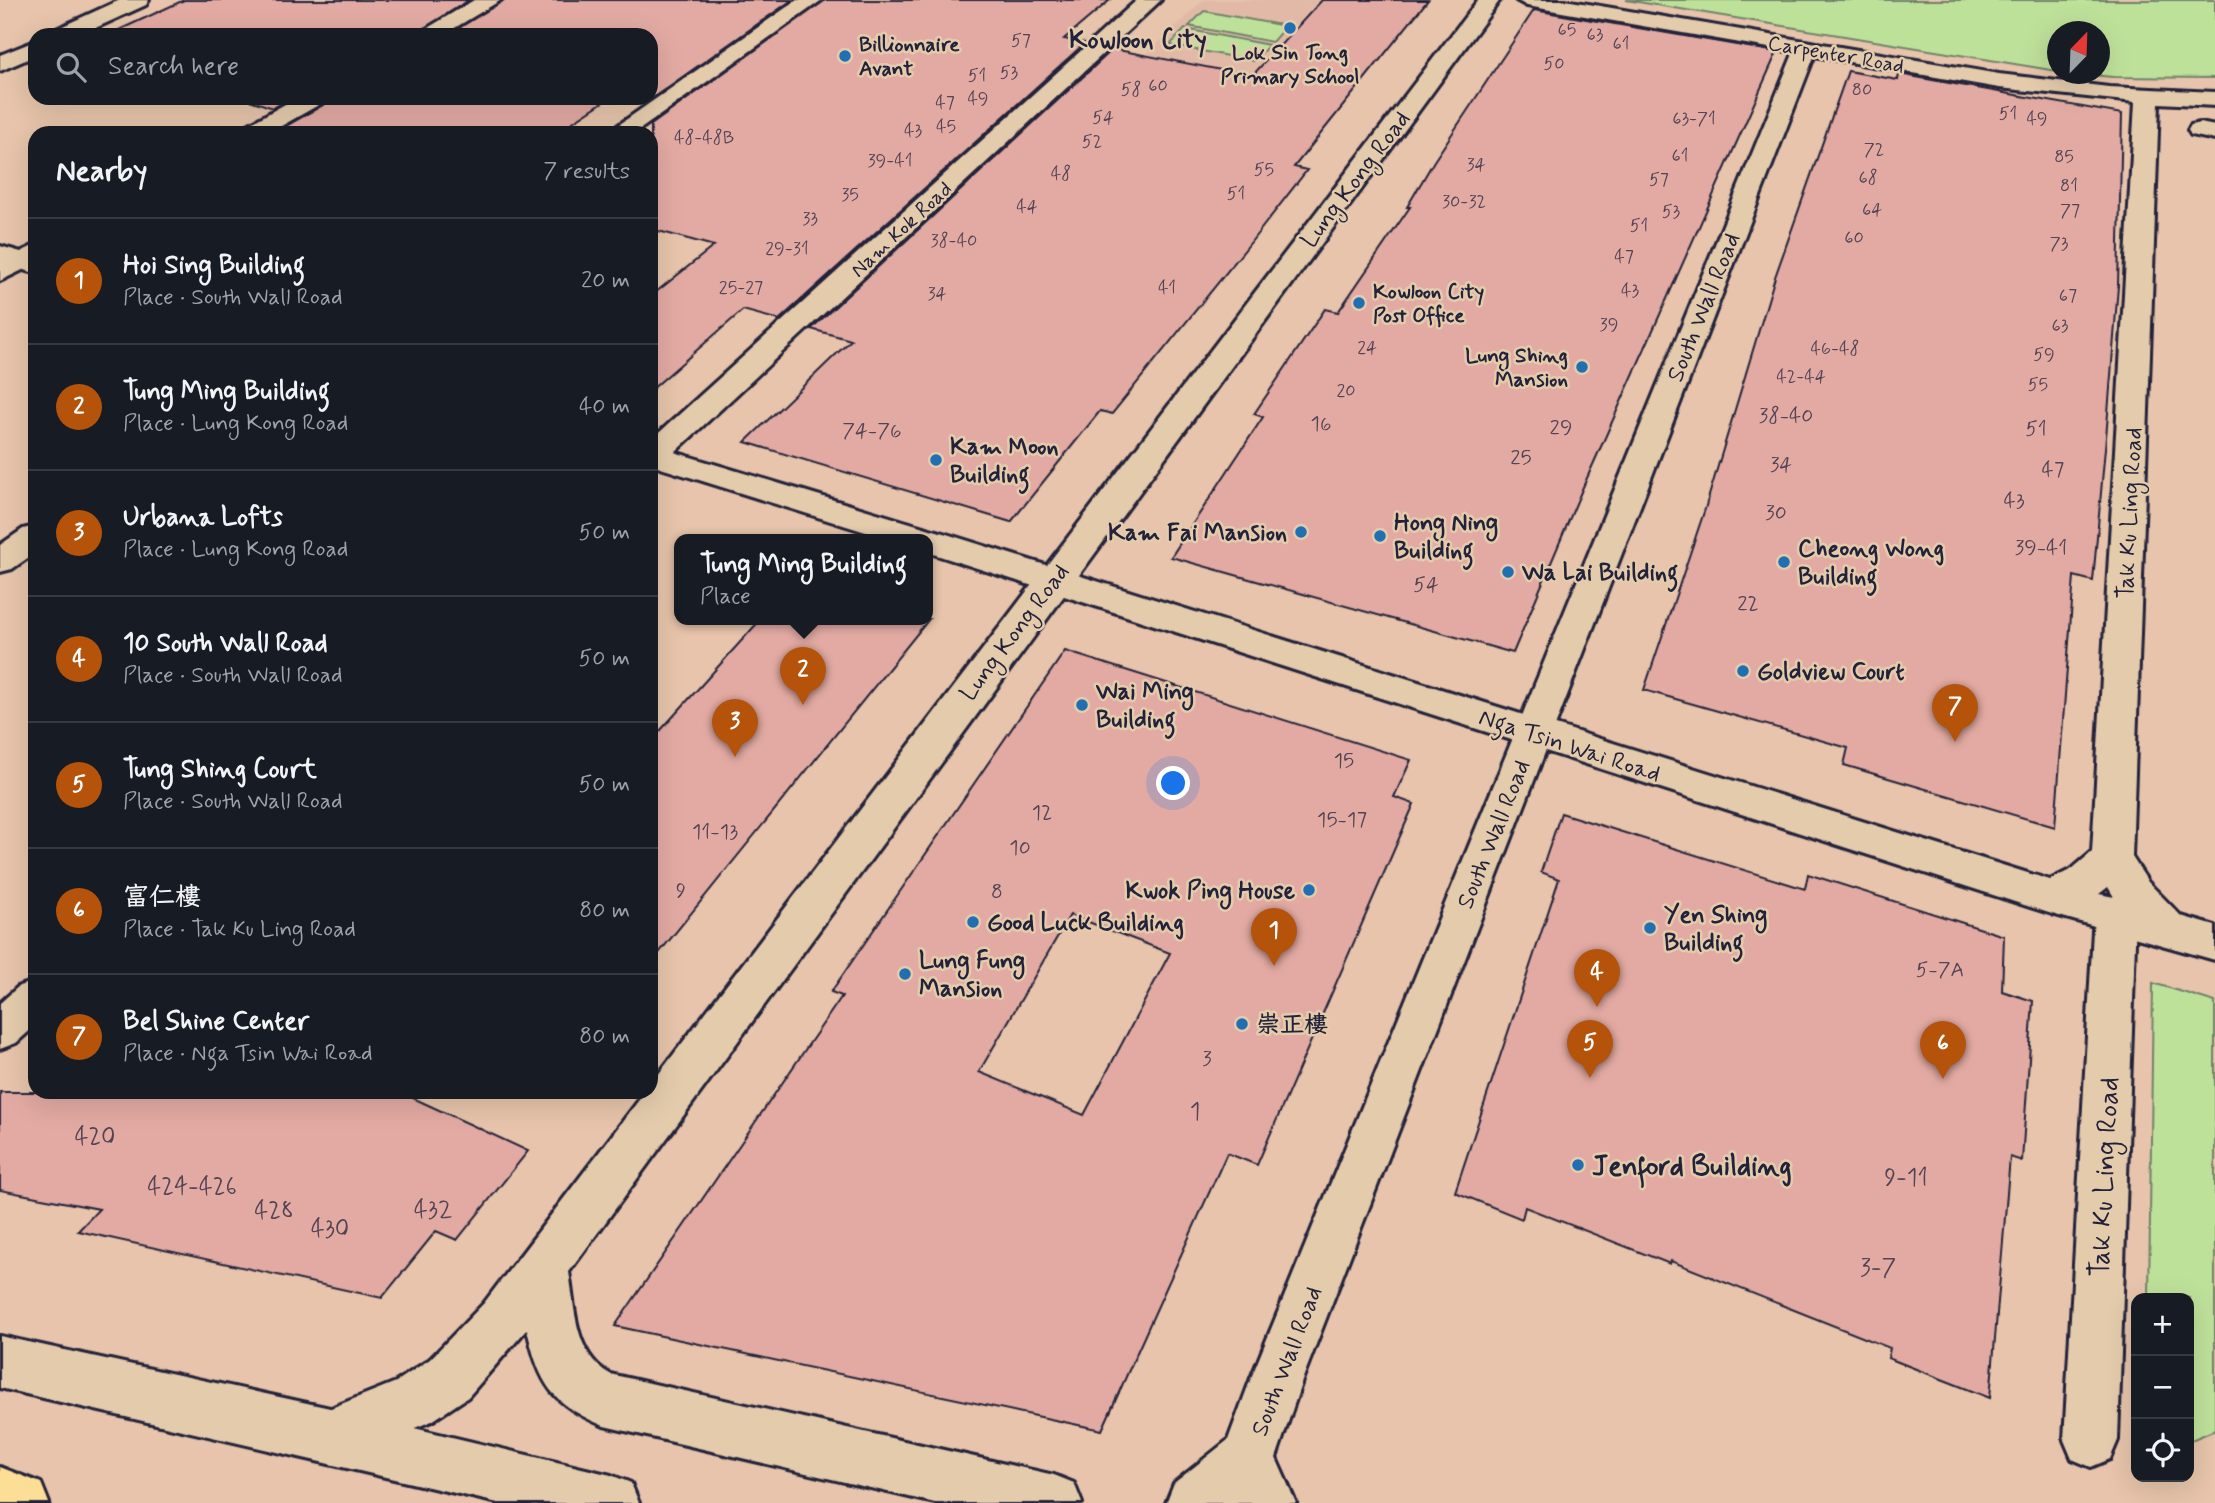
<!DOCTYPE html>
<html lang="en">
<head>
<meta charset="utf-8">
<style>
  :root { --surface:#171b24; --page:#242831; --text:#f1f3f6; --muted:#9ea1a6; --line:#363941; --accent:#b45309 }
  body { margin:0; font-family:Mynerve,"LXGW WenKai TC",sans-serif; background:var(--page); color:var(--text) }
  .controls { position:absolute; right:21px; bottom:21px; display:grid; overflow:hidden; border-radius:14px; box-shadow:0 7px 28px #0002 }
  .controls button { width:63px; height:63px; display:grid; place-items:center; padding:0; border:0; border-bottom:2px solid var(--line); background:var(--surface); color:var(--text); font:35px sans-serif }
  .compass { position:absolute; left:2047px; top:21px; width:63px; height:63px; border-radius:50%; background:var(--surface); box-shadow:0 7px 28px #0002; rotate:23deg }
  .you { position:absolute; left:1174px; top:784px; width:24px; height:24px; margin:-18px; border:5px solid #fff; border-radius:50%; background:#1a73e8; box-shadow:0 0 0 10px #1a73e833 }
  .badge { display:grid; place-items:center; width:46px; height:46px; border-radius:50%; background:var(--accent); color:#fff; font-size:23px; font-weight:700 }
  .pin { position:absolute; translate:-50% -58px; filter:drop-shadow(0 2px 4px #0008) }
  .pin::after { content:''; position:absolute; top:37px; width:24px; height:21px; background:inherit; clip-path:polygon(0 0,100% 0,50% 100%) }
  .popup { position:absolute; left:674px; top:534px; width:259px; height:91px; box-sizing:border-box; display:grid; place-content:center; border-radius:14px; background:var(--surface); filter:drop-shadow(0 2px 5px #0005); font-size:23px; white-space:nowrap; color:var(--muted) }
  .popup b { font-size:26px; color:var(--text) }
  .popup::after { content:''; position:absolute; left:50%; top:100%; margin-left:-14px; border:14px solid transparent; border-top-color:var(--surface) }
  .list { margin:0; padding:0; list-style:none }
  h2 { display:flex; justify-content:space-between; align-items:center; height:91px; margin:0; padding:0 28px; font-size:30px }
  h2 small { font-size:23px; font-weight:400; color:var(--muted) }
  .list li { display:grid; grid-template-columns:46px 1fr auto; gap:21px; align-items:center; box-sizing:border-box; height:126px; padding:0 28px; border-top:2px solid var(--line) }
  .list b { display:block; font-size:26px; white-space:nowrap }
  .list p { margin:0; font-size:23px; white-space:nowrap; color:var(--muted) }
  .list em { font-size:23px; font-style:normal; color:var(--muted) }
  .icon { flex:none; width:38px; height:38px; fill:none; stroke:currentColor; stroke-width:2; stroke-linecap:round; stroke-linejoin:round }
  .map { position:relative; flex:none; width:2215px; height:1503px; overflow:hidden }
  .search { position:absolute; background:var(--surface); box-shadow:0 7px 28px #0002; left:28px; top:28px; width:630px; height:77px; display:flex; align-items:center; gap:18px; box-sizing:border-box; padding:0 24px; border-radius:21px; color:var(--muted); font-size:26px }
  .panel { position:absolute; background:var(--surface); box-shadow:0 7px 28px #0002; left:28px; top:126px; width:630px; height:973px; border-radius:21px }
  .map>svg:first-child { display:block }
</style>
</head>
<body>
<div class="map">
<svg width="2215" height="1503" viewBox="0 0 2215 1503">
  <rect width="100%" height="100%" fill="#e7c4ab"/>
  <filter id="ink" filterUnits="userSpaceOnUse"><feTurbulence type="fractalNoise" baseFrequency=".0143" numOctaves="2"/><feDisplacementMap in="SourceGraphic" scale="14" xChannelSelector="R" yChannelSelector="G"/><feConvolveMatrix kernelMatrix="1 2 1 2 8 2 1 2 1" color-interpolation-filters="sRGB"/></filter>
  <g filter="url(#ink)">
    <path fill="#e2b9a7" d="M 1203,0 L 1428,0 L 1354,93 L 1146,55 Z"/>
    <path fill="#bee19a" stroke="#70826a" stroke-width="2" d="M 1626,0 L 2215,0 L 2215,78 L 2113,77 L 2080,74 L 2100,74 L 2100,32 L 2058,32 L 2057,71 Z
      M 1204,11 L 1286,26 L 1272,42 L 1189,26 Z
      M 1185,29 L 1269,45 L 1254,61 L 1170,45 Z
      M 2153,983 L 2215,1002 L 2215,1430 L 2189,1441 L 2189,1298 L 2149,1298 Z"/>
    <path fill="#e2aaa3" stroke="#22223b" stroke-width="2" fill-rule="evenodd" d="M 184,0 L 469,0 L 414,35 L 108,35 Z
      M 503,0 L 792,0 L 651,99 L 651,35 L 448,35 Z
      M 825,0 L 1110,0 L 1064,39 L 1085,43 L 779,320 L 743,310 L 651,390 L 651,296 L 714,246 L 651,229 L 651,125 Z
      M 1322,0 L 1428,0 L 1294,167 L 1307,170 L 1251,242 L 1112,414 L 1100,411 L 1011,522 L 745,442 L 851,340 L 811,329 L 1113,49 L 1252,76 Z
      M 1534,10 L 1777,52 L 1583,487 L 1513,653 L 1171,557 L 1263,417 L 1254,414 L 1325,309 L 1338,312 L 1410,207 L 1407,207 L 1434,161 Z
      M 1848,71 L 1898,80 L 1899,74 L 2122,114 L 2118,286 L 2107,426 L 2093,581 L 2074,576 L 2055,827 L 1844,765 L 1848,748 L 1644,690 L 1705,509 L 1775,277 Z
      M 244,98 L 291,98 L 273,108 Z
      M 329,98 L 609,98 L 556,133 L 274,133 L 323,105 Z
      M 761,619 L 929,619 L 651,963 L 651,741 Z
      M 1065,651 L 1411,760 L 1394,797 L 1414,804 L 1257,1165 L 1227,1153 L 1102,1430 L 615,1326 L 842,996 L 831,992 ZM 1070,915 L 1170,953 L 1084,1115 L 979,1072 Z
      M 1561,813 L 1805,889 L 1808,874 L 2004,936 L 2002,991 L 2033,1001 L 2022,1161 L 2010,1157 L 1990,1398 L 1888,1358 L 1890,1348 L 1671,1261 L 1670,1264 L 1525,1207 L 1522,1219 L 1455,1192 L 1559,879 L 1541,872 Z
      M 0,1092 L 400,1092 L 528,1151 L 457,1240 L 436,1231 L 382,1298 L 78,1231 L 99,1209 L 0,1190 Z"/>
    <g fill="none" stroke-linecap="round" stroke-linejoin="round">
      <defs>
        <path id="street" d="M 120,0 L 149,0 L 146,5 L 80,35 L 51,35 L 54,30 Z
          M 474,0 L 501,0 L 443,35 L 416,35 Z
          M 797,0 L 822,0 L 635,133 L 607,133 Z
          M 1137,0 L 1161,0 L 662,464 L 651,467 L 651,440 Z
          M 1478,0 L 1500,0 L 569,1272 C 575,1308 574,1354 610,1374 L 1054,1475 L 1074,1483 L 1082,1503 L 935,1503 L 604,1426 C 551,1403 540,1385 527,1329 L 468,1397 L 432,1421 L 330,1462 L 311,1454 L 303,1435 L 311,1416 L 396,1382 L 430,1359 L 484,1303 L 645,1092 L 651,1092 L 651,1084 Z
          M 35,41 L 35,56 L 0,71 L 0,55 Z
          M 1806,42 L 1817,49 L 1303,1378 L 1276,1458 L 1296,1503 L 1166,1503 L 1174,1483 L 1228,1440 L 1251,1378 L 1795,49 Z
          M 296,98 L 326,98 L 322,103 L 269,133 L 239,133 L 242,128 Z
          M 2200,123 L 2215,126 L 2215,140 L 2191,135 L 2188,130 L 2191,125 Z
          M 35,245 L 35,264 L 0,281 L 0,262 Z
          M 35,526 L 35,553 L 12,569 L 0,572 L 0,545 L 23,529 Z
          M 2115,896 L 2130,901 L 2136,913 L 2118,1440 L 2110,1459 L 2091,1467 L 2072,1459 L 2064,1440 L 2094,913 L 2100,901 Z
          M 35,981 L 35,1026 L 16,1043 L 0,1049 L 0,1003 L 19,986 Z"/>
        <path id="secondary" d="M 1516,0 L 1565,0 L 1999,74 L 2109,87 L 2215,92 L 2215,106 L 2159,103 L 2132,857 L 2148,882 L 2181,916 L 2215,926 L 2215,960 L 2052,914 L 927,552 L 927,539 L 888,539 L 651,465 L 651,445 L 937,531 L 2050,880 L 2072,869 L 2092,852 L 2135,102 L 1999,88 L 1527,6 ZM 2108,887 L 2114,897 L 2099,894 Z
          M 0,246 L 35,256 L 35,273 L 0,263 Z
          M 0,1336 L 330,1408 L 611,1475 L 631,1483 L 639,1503 L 498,1503 L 0,1388 Z"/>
        <path id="primary" d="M 0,1467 L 41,1483 L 49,1503 L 0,1503 Z"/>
      </defs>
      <use href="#street" stroke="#22223b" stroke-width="6"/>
      <use href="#secondary" stroke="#22223b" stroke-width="6"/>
      <use href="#primary" stroke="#22223b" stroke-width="6"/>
      <use href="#street" fill="#e4cbac" fill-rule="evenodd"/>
      <use href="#secondary" fill="#e4cbac" fill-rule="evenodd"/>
      <use href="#primary" fill="#fdde96" fill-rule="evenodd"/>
    </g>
  </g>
  <g fill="#1f6fb2" stroke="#e4cbac" stroke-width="2.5">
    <circle cx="1290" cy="28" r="7"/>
    <circle cx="845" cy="56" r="7"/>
    <circle cx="1359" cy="303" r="7"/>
    <circle cx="1582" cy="367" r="7"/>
    <circle cx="936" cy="460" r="7"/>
    <circle cx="1301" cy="532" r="7"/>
    <circle cx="1380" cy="536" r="7"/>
    <circle cx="1784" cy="562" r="7"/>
    <circle cx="1508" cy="572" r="7"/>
    <circle cx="1743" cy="671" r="7"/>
    <circle cx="1082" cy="705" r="7"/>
    <circle cx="1309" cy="890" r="7"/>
    <circle cx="973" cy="922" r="7"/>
    <circle cx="1650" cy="928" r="7"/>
    <circle cx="905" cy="974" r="7"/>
    <circle cx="1242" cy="1024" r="7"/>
    <circle cx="1578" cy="1165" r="7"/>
  </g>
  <g text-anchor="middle" stroke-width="5" stroke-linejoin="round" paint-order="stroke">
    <g font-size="18" fill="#524455">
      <text x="1567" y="35">65</text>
      <text x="1595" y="40">63</text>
      <text x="1021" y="46">57</text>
      <text x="1621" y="49">61</text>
      <text x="1554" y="69">50</text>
      <text x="1009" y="78">53</text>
      <text x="977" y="81">51</text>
      <text x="1158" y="91">60</text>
      <text x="1131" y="95">58</text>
      <text x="1862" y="95">80</text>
      <text x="978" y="104">49</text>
      <text x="945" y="108">47</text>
      <text x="2008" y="119">51</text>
      <text x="1103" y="123">54</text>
      <text x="1694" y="124">63-71</text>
      <text x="2037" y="124">49</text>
      <text x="946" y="132">45</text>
      <text x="913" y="136">43</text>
      <text x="704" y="143">48-48B</text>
      <text x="1092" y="147">52</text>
      <text x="1874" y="155">72</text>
      <text x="1680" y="161">61</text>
      <text x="2064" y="162">85</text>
      <text x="890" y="166">39-41</text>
      <text x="1476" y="170">34</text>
      <text x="1264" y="175">55</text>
      <text x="1061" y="179">48</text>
      <text x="1868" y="183">68</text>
      <text x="1659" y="185">57</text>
      <text x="2069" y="191">81</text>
      <text x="1236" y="199">51</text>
      <text x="850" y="200">35</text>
      <text x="1464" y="207">30-32</text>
      <text x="1027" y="212">44</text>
      <text x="1872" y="215">64</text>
      <text x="2070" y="216">77</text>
      <text x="1671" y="217">53</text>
      <text x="810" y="224">33</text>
      <text x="1639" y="231">51</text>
      <text x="1854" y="243">60</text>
      <text x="954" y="246">38-40</text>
      <text x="2059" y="249">73</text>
      <text x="787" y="254">29-31</text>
      <text x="1624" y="262">47</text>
      <text x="741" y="293">25-27</text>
      <text x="1167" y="293">41</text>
      <text x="1630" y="296">43</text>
      <text x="937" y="299">34</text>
      <text x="2068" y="301">67</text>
      <text x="1609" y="330">39</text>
      <text x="2060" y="331">63</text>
      <text x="1367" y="353">24</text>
      <text x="1835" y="354">46-48</text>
      <text x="2044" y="360">59</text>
      <text x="1801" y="382">42-44</text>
      <text x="2038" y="390">55</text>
      <text x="1346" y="396">20</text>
    </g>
    <g font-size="21" font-weight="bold" fill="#22223b" stroke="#e4cbac" text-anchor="start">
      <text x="859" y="51">Billionnaire<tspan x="859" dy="24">Avant</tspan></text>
      <text x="1290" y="59" text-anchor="middle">Lok Sin Tong<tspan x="1290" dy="24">Primary School</tspan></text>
      <text x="1373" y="298">Kowloon City<tspan x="1373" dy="24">Post Office</tspan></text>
      <text x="1568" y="362" text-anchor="end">Lung Shing<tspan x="1568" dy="24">Mansion</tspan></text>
    </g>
    <g font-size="21" fill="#22223b" stroke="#e4cbac">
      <text transform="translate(1836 54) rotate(10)" y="7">Carpenter Road</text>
      <text transform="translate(901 229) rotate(-43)" y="7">Nam Kok Road</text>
    </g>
    <g font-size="21" fill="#524455">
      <text x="1786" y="422">38-40</text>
      <text x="1321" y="430">16</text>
      <text x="1561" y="434">29</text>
      <text x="2036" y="435">51</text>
      <text x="872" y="437">74-76</text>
      <text x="1521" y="464">25</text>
      <text x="1781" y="471">34</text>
      <text x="2053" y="476">47</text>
      <text x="2014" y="507">43</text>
      <text x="1776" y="519">30</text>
      <text x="2041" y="554">39-41</text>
      <text x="1426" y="591">54</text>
      <text x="1748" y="610">22</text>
      <text x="1344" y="767">15</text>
      <text x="1042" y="819">12</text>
      <text x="1342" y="826">15-17</text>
      <text x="715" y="838">11-13</text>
      <text x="1020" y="854">10</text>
      <text x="681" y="897">9</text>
      <text x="997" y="898">8</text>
      <text x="1940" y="976">5-7A</text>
      <text x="1207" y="1065">3</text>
    </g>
    <g font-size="24" fill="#22223b" stroke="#e4cbac">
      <text transform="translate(1355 179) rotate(-53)" y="8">Lung Kong Road</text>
      <text transform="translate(1703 307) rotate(-68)" y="8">South Wall Road</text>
      <text transform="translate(2129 513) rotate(-87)" y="8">Tak Ku Ling Road</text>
      <text transform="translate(1014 632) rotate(-53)" y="8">Lung Kong Road</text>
      <text transform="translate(1570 745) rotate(18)" y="8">Nga Tsin Wai Road</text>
      <text transform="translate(1493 834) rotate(-68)" y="8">South Wall Road</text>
      <text transform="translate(1286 1361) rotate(-69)" y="8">South Wall Road</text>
    </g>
    <g font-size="24" font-weight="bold" fill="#22223b" stroke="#e4cbac" text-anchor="start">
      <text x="950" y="454">Kam Moon<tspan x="950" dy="28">Building</tspan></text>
      <text x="1394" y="530">Hong Ning<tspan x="1394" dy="28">Building</tspan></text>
      <text x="1287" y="540" text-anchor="end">Kam Fai Mansion</text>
      <text x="1798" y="556">Cheong Wong<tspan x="1798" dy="28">Building</tspan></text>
      <text x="1522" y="580">Wa Lai Building</text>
      <text x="1757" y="679">Goldview Court</text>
      <text x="1096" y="699">Wai Ming<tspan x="1096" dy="28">Building</tspan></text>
      <text x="1295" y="898" text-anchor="end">Kwok Ping House</text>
      <text x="1664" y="922">Yen Shing<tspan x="1664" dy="28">Building</tspan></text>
      <text x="987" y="930">Good Luck Building</text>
      <text x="919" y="968">Lung Fung<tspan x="919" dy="28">Mansion</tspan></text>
      <text x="1256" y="1032">崇正樓</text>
    </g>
    <g font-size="24" fill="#524455">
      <text x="1195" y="1119">1</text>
      <text x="95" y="1144">420</text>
      <text x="1906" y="1185">9-11</text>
      <text x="192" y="1194">424-426</text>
      <text x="433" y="1217">432</text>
      <text x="274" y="1218">428</text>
      <text x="330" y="1236">430</text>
      <text x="1878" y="1275">3-7</text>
    </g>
    <g font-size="26" font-weight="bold" fill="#22223b" stroke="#e4cbac">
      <text x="1138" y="48">Kowloon City</text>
    </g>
    <g font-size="28" font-weight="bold" fill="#22223b" stroke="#e4cbac" text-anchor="start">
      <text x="1592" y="1175">Jenford Building</text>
    </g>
    <g font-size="28" fill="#22223b" stroke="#e4cbac">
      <text transform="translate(2103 1177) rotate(-87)" y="10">Tak Ku Ling Road</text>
    </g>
  </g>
</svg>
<div class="controls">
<button>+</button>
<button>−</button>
<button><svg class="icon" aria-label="locate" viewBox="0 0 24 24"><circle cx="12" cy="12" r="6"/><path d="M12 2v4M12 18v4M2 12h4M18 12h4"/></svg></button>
</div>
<svg class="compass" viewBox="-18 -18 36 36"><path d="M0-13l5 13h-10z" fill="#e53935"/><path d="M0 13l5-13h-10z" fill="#9ea1a6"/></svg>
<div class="you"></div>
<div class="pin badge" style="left:1274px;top:966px">1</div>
<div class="pin badge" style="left:803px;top:705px">2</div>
<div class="popup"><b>Tung Ming Building</b>Place</div>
<div class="pin badge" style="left:735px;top:757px">3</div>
<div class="pin badge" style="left:1597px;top:1007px">4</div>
<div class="pin badge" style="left:1590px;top:1078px">5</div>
<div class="pin badge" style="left:1943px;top:1079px">6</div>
<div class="pin badge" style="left:1955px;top:742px">7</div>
<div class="search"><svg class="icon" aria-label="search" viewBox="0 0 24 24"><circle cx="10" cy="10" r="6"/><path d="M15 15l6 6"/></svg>Search here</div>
<section class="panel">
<h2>Nearby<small>7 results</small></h2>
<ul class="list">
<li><span class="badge">1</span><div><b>Hoi Sing Building</b><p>Place · South Wall Road</p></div><em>20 m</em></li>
<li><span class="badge">2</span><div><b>Tung Ming Building</b><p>Place · Lung Kong Road</p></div><em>40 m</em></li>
<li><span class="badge">3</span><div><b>Urbana Lofts</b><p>Place · Lung Kong Road</p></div><em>50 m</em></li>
<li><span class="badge">4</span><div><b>10 South Wall Road</b><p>Place · South Wall Road</p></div><em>50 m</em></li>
<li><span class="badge">5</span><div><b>Tung Shing Court</b><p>Place · South Wall Road</p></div><em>50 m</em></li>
<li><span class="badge">6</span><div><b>富仁樓</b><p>Place · Tak Ku Ling Road</p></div><em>80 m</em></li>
<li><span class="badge">7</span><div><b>Bel Shine Center</b><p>Place · Nga Tsin Wai Road</p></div><em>80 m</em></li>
</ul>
</section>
</div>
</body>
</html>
